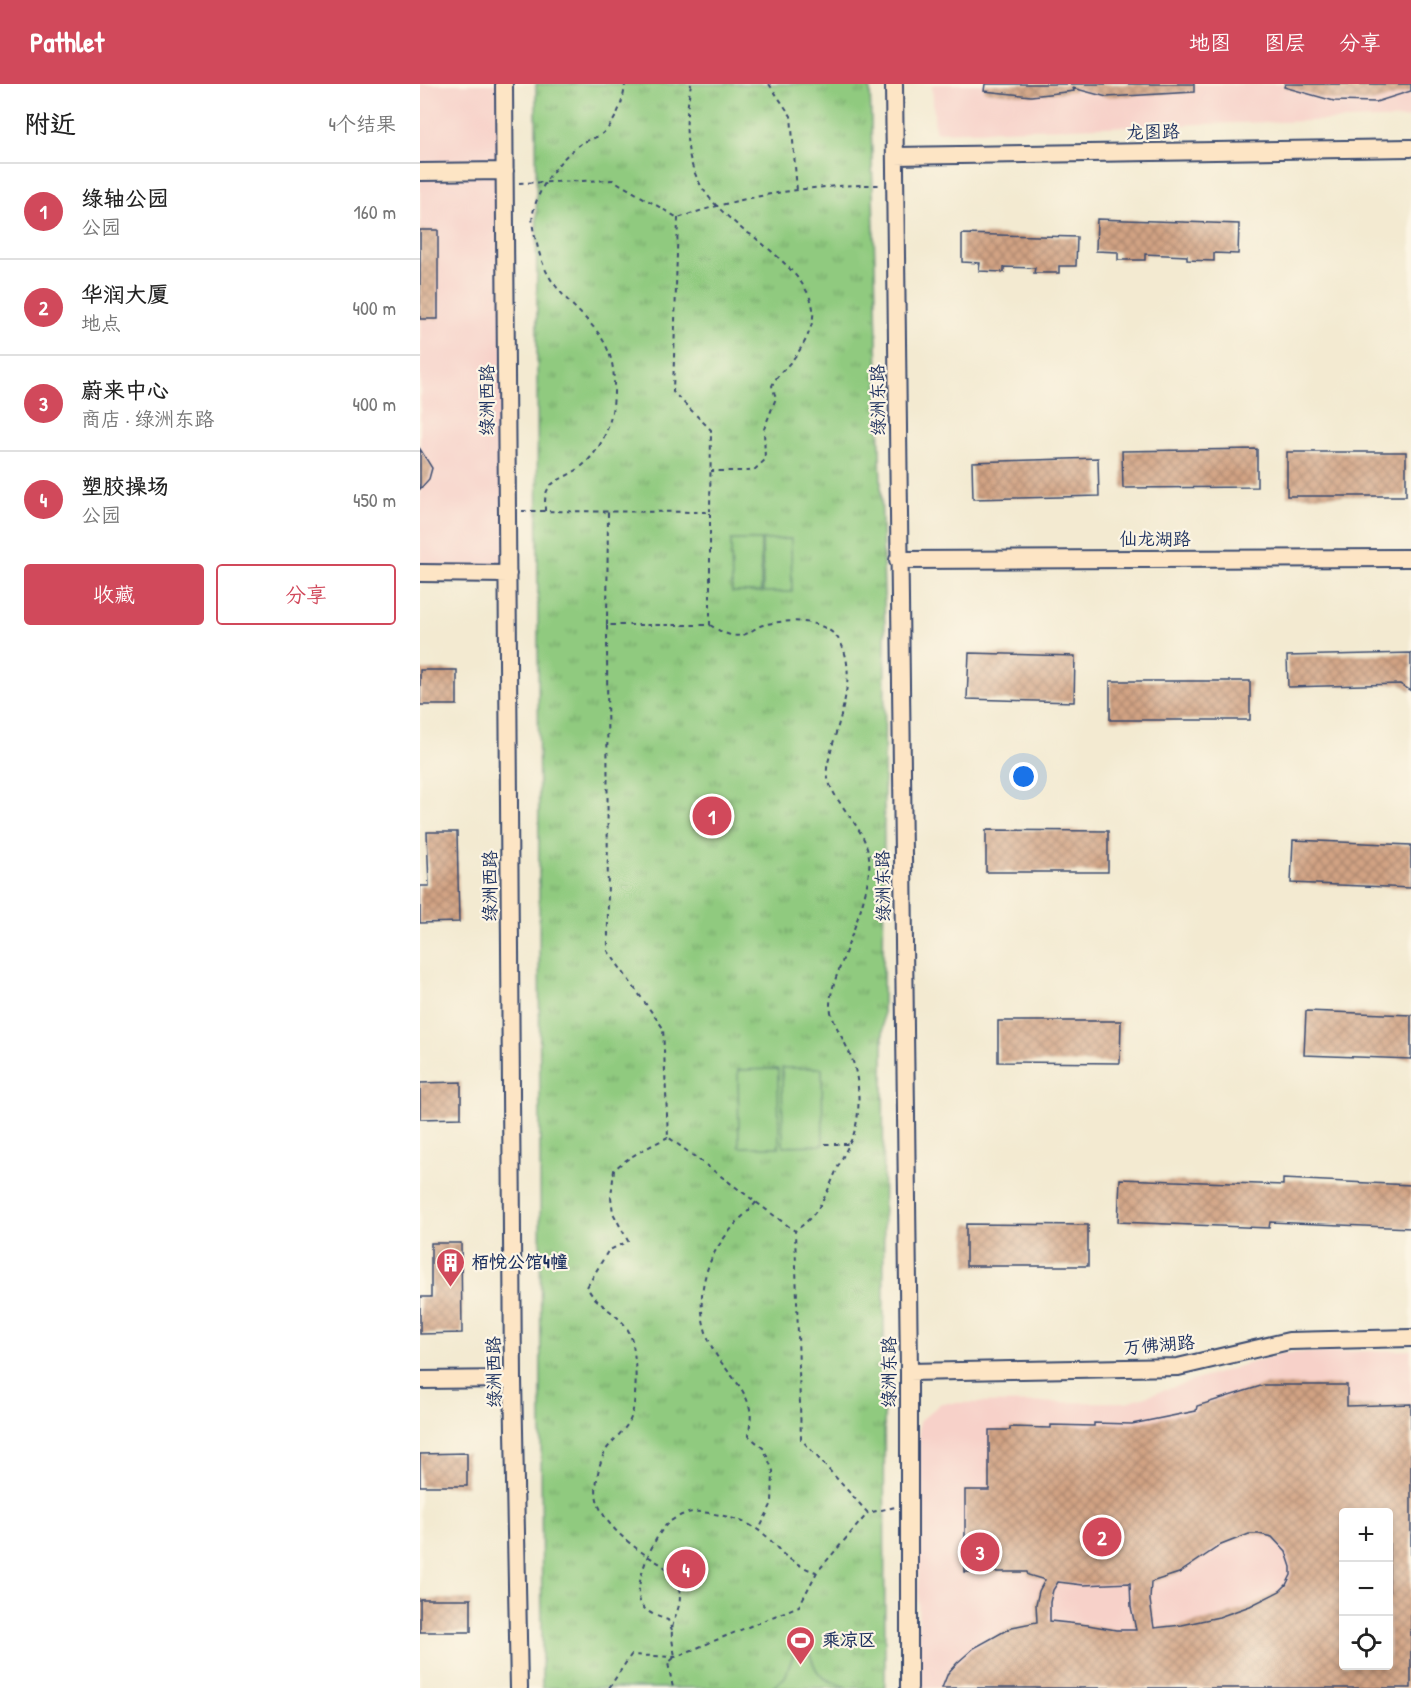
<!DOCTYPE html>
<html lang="zh">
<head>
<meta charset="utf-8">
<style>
  :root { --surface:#fff; --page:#f2f2f2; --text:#222; --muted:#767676; --line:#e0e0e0; --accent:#d1495b }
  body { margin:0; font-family:"Patrick Hand","LXGW WenKai TC",sans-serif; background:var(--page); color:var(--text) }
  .controls { position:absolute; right:18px; bottom:18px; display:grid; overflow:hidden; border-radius:6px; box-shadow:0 3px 9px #0003 }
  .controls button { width:54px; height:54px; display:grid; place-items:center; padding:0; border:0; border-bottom:2px solid var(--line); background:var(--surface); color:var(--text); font:30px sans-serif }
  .you { position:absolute; left:604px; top:693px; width:21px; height:21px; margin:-15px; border:4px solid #fff; border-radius:50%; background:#1a73e8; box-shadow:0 0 0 9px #1a73e833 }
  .badge { display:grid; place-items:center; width:39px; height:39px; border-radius:50%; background:var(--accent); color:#fff; font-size:20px; font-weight:700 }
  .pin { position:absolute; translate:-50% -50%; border:3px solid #fff; box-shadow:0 2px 6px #0006 }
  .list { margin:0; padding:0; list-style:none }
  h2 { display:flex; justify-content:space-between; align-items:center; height:78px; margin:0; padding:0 24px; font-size:26px }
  h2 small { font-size:20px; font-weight:400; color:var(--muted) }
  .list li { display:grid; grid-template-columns:39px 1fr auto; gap:18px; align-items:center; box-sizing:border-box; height:96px; padding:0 24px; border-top:2px solid var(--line) }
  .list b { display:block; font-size:22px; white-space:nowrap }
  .list p { margin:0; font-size:20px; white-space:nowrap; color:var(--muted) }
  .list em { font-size:20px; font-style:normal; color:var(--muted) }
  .actions { display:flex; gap:12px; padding:18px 24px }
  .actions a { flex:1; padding:14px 0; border:2px solid var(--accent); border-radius:6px; text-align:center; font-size:21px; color:var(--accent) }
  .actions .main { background:var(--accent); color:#fff }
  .icon { flex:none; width:33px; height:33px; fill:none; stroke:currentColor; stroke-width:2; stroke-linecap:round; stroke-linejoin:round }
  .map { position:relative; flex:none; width:991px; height:1604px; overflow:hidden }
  header { display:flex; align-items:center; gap:36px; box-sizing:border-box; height:84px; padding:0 30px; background:var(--accent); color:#fff }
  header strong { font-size:28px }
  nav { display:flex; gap:33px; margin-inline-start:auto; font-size:21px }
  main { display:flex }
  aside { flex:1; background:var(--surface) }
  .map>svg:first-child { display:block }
</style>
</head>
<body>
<header>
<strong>Pathlet</strong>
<nav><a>地图</a><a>图层</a><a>分享</a></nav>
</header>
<main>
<aside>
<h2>附近<small>4个结果</small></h2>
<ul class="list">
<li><span class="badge">1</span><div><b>绿轴公园</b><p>公园</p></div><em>160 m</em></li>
<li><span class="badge">2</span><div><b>华润大厦</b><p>地点</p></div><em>400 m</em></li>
<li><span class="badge">3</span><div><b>蔚来中心</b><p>商店 · 绿洲东路</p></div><em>400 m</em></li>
<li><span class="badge">4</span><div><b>塑胶操场</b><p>公园</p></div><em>450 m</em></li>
</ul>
<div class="actions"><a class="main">收藏</a><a>分享</a></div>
</aside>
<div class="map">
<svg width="991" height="1604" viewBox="0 0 991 1604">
  <defs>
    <pattern id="grass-tufts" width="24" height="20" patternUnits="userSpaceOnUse" patternTransform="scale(1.5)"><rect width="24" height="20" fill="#90ca7f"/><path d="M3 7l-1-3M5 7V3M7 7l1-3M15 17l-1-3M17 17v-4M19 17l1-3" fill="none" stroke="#75a46b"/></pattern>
    <pattern id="building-cross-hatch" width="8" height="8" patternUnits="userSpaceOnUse" patternTransform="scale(1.5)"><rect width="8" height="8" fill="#d2a383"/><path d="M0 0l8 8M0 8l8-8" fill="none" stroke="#aa856e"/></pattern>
  </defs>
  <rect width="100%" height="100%" fill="#fcf5e5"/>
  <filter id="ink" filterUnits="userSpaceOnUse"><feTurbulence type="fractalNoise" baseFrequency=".0167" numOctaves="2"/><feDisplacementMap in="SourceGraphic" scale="12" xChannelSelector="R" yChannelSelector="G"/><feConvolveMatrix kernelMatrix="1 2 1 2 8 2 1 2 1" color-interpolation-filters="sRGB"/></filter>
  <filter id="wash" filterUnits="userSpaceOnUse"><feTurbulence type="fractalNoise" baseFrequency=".008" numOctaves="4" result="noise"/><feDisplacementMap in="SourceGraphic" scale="24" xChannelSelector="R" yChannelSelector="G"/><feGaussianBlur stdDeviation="1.35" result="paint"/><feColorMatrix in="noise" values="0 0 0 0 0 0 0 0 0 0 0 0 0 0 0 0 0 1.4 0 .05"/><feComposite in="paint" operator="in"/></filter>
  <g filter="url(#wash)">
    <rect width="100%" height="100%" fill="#f3ead1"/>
    <path fill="#f7d1c9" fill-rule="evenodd" d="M 0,0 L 84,0 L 88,490 L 0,489 Z
      M 512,0 L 991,0 L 991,34 L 515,48 Z
      M 991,1266 L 991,1604 L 498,1604 L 499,1338 L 521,1319 L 707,1318 L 861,1269 ZM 924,1428 L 968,1428 L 968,1582 L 924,1582 Z"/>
    <path fill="url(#grass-tufts)" stroke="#567c6e" stroke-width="1.5" d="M 116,0 L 450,0 L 465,547 L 463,916 L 465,1604 L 122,1604 Z"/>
    <path fill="#90ca7f" stroke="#567c6e" stroke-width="1.5" d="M 371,455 L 372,508 L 343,508 L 342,456 Z
      M 311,456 L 341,456 L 341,508 L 312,508 Z
      M 362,984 L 402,984 L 403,1061 L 363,1062 Z
      M 358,985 L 359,1063 L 319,1063 L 318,986 Z
      M 381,1560 C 392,1567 391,1579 398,1588 C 405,1598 417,1598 427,1604 L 352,1604 L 365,1593 L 377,1562 Z"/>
    <g id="blocks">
      <path fill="url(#building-cross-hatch)" fill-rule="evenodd" d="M 565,0 L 774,0 L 774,8 L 687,13 L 653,4 L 654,7 L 611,12 L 564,7 Z
        M 865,0 L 991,0 L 991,7 L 956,18 L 914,17 L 864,3 Z
        M 677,135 L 819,140 L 818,170 L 794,169 L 794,177 L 767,176 L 767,172 L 725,170 L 725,176 L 698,176 L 698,168 L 676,167 Z
        M 0,146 L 18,146 L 18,235 L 0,235 Z
        M 542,150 L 657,153 L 656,182 L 639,182 L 639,189 L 614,189 L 615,184 L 584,183 L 584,188 L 559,187 L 560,179 L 542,178 Z
        M 0,365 L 12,384 L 9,395 L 0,405 Z
        M 837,365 L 837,403 L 703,404 L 702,367 Z
        M 867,368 L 986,368 L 986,412 L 867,412 Z
        M 678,374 L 679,412 L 553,415 L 552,378 Z
        M 549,569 L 655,572 L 654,618 L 547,615 Z
        M 991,569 L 991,607 L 980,600 L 868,603 L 867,572 Z
        M 0,586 L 37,586 L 37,621 L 0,621 Z
        M 690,597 L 830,597 L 830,636 L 690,636 Z
        M 566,746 L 688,747 L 688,788 L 566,788 Z
        M 7,748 L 37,748 L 39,838 L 0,839 L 0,802 L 9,802 Z
        M 873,756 L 991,761 L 991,804 L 871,799 Z
        M 886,927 L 991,931 L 991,975 L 884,971 Z
        M 578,937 L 701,937 L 700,979 L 578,978 Z
        M 41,998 L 41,1034 L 0,1035 L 0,999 Z
        M 700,1095 L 863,1101 L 863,1095 L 991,1101 L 991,1144 L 850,1138 L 849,1144 L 698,1138 Z
        M 546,1140 L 668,1141 L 668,1182 L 546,1182 Z
        M 11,1159 L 41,1159 L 42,1249 L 0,1250 L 0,1213 L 11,1213 Z
        M 844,1301 L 927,1301 L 927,1322 L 991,1320 L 991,1604 L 522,1604 L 528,1589 L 537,1579 L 554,1564 L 592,1543 L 617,1538 L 616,1520 L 619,1507 L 625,1496 L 608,1491 L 607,1488 L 545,1488 L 545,1406 L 569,1406 L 569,1346 L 590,1346 L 590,1343 L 631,1344 L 631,1341 L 674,1342 L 674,1339 L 712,1340 L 776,1327 L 777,1322 ZM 924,1428 L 969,1428 L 969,1581 L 924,1581 ZM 829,1450 L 839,1450 L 852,1453 L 866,1468 L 871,1483 L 871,1491 L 866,1501 L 860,1507 L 830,1522 L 799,1533 L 762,1541 L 734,1544 L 730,1516 L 731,1498 L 759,1489 L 801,1461 ZM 638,1498 L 663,1501 L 710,1499 L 711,1523 L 716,1546 L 696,1546 L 668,1541 L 630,1537 L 630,1518 L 633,1506 Z
        M 47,1369 L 47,1402 L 0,1402 L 0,1370 Z
        M 0,1515 L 51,1515 L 51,1548 L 0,1548 Z"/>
    </g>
  </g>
  <g filter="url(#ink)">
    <use href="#blocks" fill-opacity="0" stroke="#3b4b6f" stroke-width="1.5"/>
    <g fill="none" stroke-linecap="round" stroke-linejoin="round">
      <defs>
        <path id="secondary" d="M 84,0 L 93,1295 L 99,1604
          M 474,0 L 489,1288 L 489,1604
          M 475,72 L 991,64
          M 0,88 L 85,87
          M 478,476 L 991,474
          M 0,489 L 88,490
          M 489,1288 L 758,1283 L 869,1257 L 991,1254
          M 0,1296 L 93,1295"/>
      </defs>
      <use href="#secondary" stroke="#3b4b6f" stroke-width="20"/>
      <path stroke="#3b4b6f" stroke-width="2" stroke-dasharray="4.5 4.5" stroke-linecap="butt" d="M 271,0 C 265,32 263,68 279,98 C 289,117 306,131 322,145 C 325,148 329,149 333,152 C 354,169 397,203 393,233 C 391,250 380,268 368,281 C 362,289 356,292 352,302 L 356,314 L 344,345 L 345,376 L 334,386 L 328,387 L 291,387
        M 349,0 L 371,32 L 377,107
        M 99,99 L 193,96 L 258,134 C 322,112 393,100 460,101
        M 258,134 L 253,308 L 291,346 L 290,427
        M 102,427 L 290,428 L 290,541 L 187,541 L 188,867 L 243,944 L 248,1053 L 375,1147 L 381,1355 L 448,1429 L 475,1423
        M 125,427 C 125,418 124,408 131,401 C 138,395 150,391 158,385 C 185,365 195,332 194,300 C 194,248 162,237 135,201 C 126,190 120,174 117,160 C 114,150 111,139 113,129 C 119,101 140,74 162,59 C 169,55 177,54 183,49 C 196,38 204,16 205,0
        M 187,541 L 188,428
        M 290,541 C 300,547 310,554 323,551 C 330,549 336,543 343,541 C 365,535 405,534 419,556 C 439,588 419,635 411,667 C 410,673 406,682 407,689 C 410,718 445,740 449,773 C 452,803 432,849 422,878 C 417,891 410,907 410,922 C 411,939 431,965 435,985 C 440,1005 440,1033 433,1052 C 428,1063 422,1074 417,1085 C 405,1113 400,1129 375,1147
        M 248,1053 C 231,1062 207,1073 194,1086 L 191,1113 L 193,1129 L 208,1157 L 188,1167 L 167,1203 C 177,1224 204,1230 211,1253 C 217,1271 218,1322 209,1338 C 203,1348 192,1357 186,1366 C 179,1377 173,1406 178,1419 C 185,1440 206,1457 223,1469 C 237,1479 253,1484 258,1502 C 264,1522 254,1528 252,1546 C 251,1554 254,1565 255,1573 L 248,1579 L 253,1604
        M 405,1060 L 429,1060
        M 336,1118 C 331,1126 323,1131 317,1138 C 308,1149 296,1163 291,1176 C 276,1210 279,1248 301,1278 C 312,1293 325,1305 330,1325 C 332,1333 329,1344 329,1352 L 344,1365 L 353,1387 L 352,1419 L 339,1446
        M 252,1546 L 248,1536 C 239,1533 226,1529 221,1520 C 212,1502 233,1454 247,1440 C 255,1433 270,1426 281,1428 C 300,1430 325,1436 341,1448 C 349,1453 354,1461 361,1468 C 369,1476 385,1485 396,1488
        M 189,1604 L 211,1571 L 255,1573 L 379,1522 L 397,1488 L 448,1429"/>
      <use href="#secondary" stroke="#fde5c5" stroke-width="16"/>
    </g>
  </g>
  <defs>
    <symbol id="building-pin" viewBox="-11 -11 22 30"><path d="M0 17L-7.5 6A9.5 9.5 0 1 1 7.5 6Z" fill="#d1495b" stroke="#fcf5e5"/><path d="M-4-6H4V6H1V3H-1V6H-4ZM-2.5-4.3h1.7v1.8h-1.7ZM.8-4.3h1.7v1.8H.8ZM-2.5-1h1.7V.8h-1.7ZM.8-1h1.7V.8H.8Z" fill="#fff"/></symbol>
    <symbol id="stadium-pin" viewBox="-11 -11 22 30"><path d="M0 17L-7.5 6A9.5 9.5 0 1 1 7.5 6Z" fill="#d1495b" stroke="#fcf5e5"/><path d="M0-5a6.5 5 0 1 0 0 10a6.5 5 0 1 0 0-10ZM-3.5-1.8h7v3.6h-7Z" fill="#fff"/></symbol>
  </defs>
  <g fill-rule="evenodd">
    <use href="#building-pin" x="14" y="1162" width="33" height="45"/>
    <use href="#stadium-pin" x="364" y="1540" width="33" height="45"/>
  </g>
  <g text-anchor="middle" stroke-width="4.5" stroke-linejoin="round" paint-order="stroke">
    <g font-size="18" fill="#1b2f5e" stroke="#fcf5e5">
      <text transform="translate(733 48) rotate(-1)" y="6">龙图路</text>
      <text transform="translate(67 316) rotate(-90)" y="6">绿洲西路</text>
      <text transform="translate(458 316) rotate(-91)" y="6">绿洲东路</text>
      <text x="735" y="461">仙龙湖路</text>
      <text transform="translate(70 802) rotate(-90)" y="6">绿洲西路</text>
      <text transform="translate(463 802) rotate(-91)" y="6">绿洲东路</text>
      <text transform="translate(739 1261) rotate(-5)" y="6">万佛湖路</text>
      <text transform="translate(74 1288) rotate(-91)" y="6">绿洲西路</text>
      <text transform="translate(469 1288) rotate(-90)" y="6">绿洲东路</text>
    </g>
    <g font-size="18" font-weight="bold" fill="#1b2f5e" stroke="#fcf5e5" text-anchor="start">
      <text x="51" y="1184">栢悦公馆4幢</text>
      <text x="402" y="1562">乘凉区</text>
    </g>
  </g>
</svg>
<div class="controls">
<button>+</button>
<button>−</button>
<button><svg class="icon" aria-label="locate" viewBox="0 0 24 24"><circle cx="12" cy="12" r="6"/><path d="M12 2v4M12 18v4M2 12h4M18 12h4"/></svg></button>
</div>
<div class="you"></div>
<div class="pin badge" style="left:292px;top:732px">1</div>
<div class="pin badge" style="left:682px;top:1453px">2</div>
<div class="pin badge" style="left:560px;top:1468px">3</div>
<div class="pin badge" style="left:266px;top:1485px">4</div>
</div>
</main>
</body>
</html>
